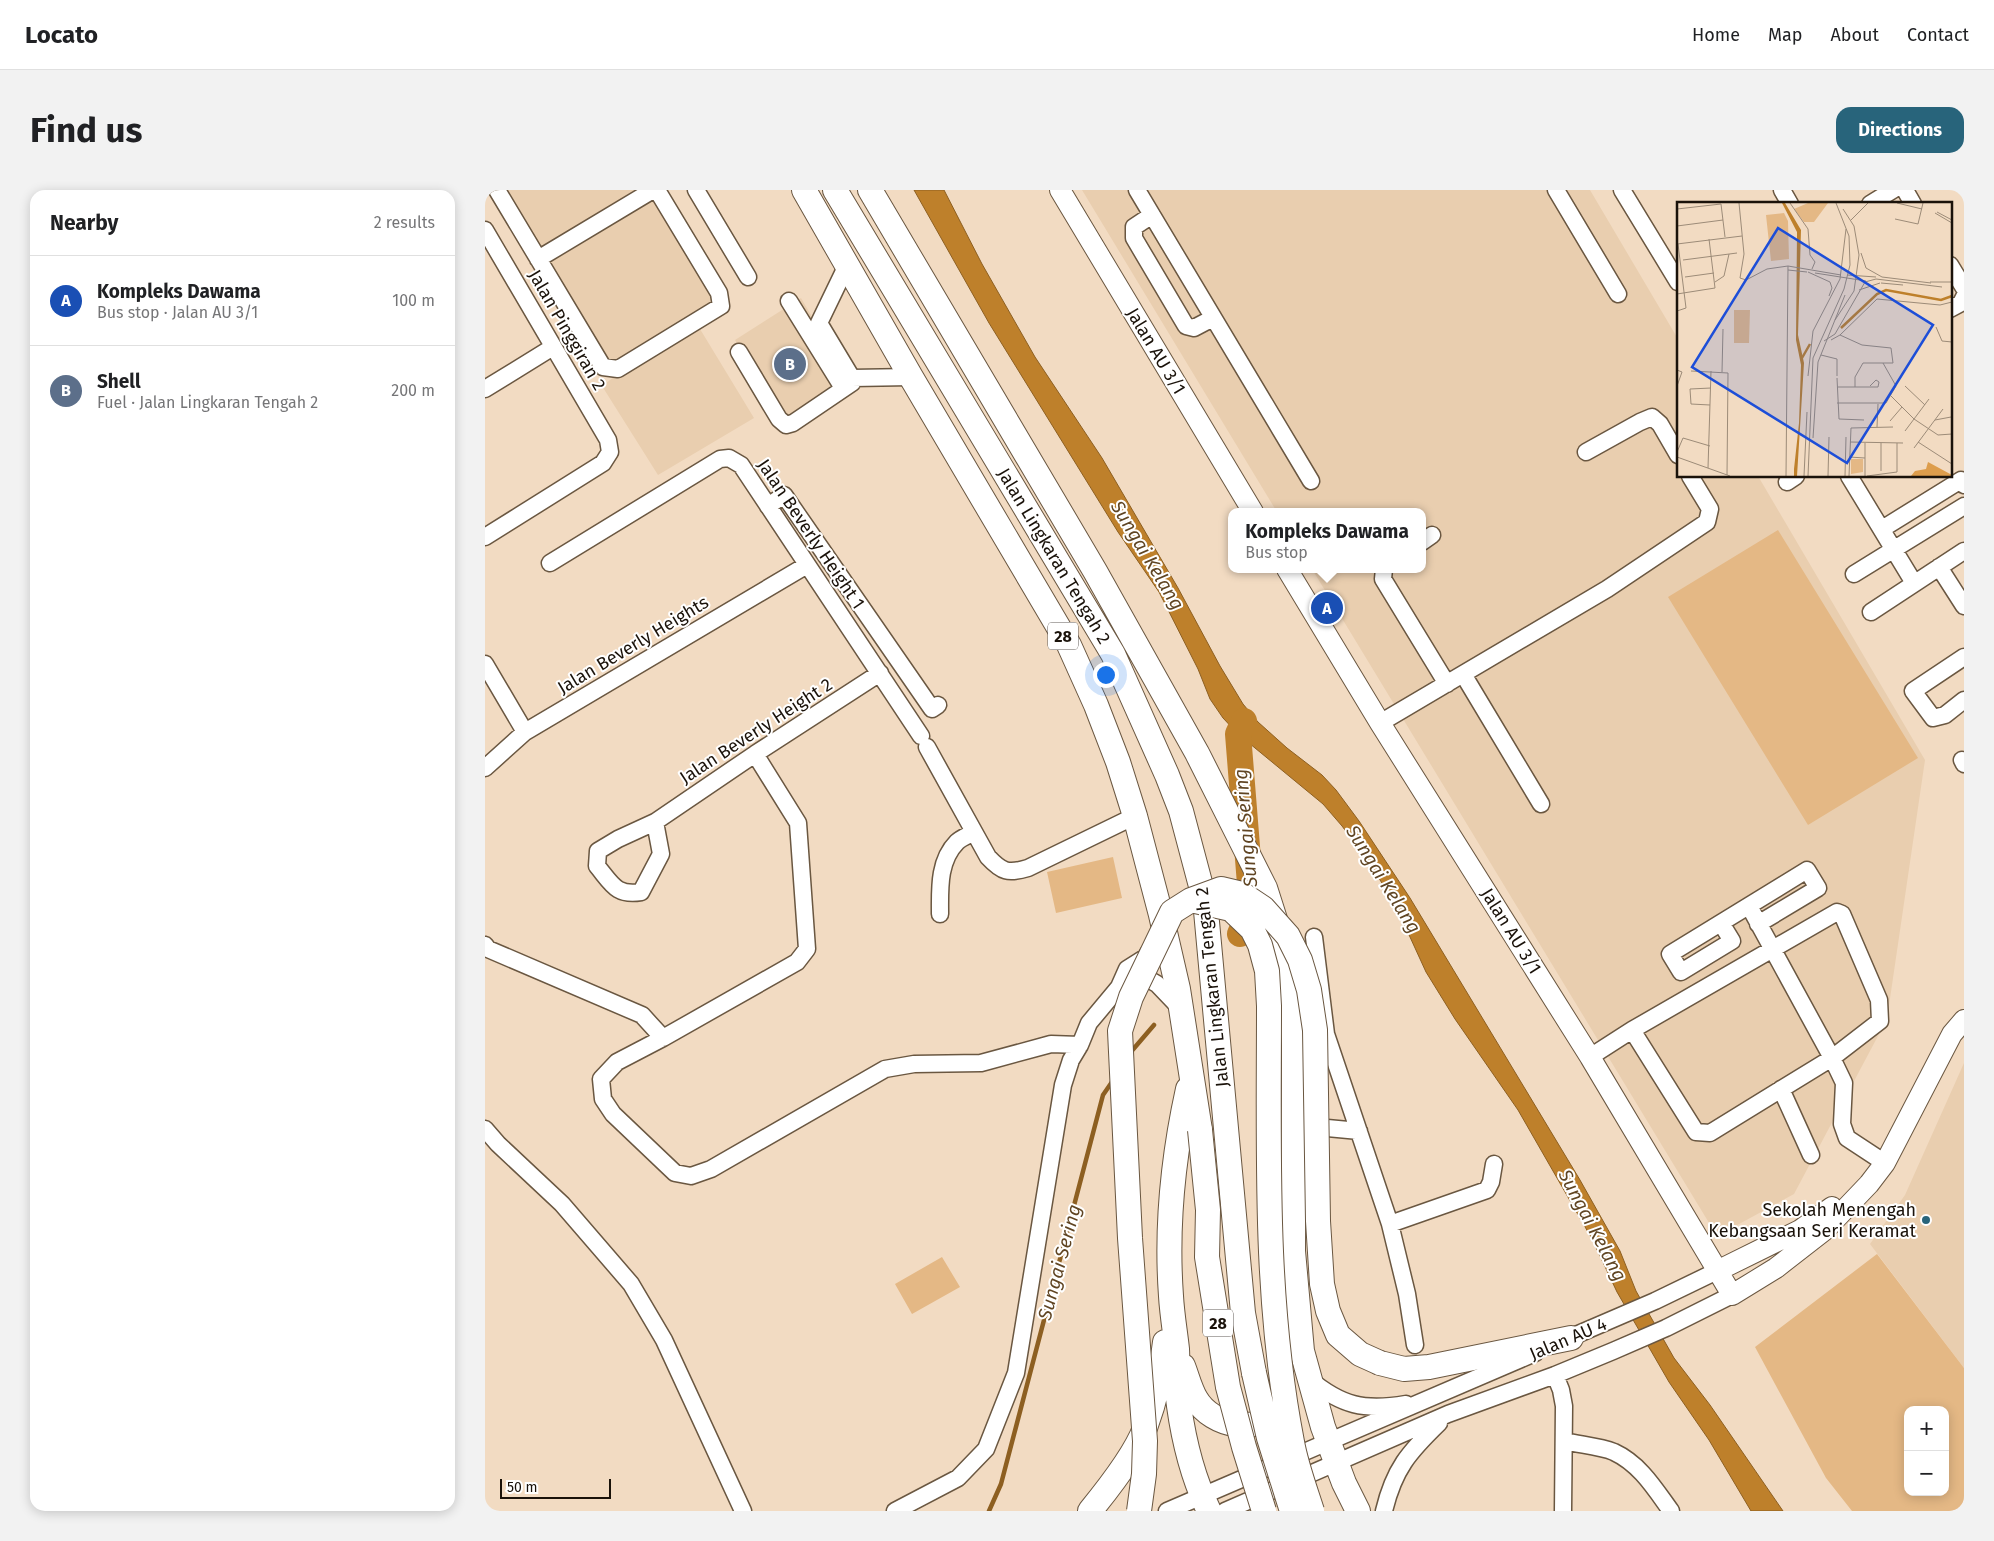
<!DOCTYPE html>
<html lang="en">
<head>
<meta charset="utf-8">
<style>
  :root { --surface:#fff; --page:#f2f2f2; --text:#202124; --muted:#757577; --line:#e0e0e0; --accent:#28647b }
  body { margin:0; font-family:"Fira Sans",sans-serif; background:var(--page); color:var(--text) }
  .controls { position:absolute; right:15px; bottom:15px; display:grid; overflow:hidden; border-radius:10px; box-shadow:0 2px 12px #0003 }
  .controls button { width:45px; height:45px; display:grid; place-items:center; padding:0; border:0; border-bottom:1px solid var(--line); background:var(--surface); color:var(--text); font:25px sans-serif }
  .scale { position:absolute; left:15px; bottom:12px; width:111px; box-sizing:border-box; padding-left:5px; border:2px solid #1a120a; border-top:0; font-size:14px; line-height:18px; white-space:nowrap; color:#1a120a; -webkit-text-stroke:4px #fff; paint-order:stroke }
  .you { position:absolute; left:620px; top:484px; width:18px; height:18px; margin:-12px; border:4px solid #fff; border-radius:50%; background:#1a73e8; box-shadow:0 0 0 8px #1a73e833 }
  .badge { display:grid; place-items:center; width:32px; height:32px; border-radius:50%; background:var(--accent); color:#fff; font-size:16px; font-weight:700 }
  .pin { position:absolute; translate:-50% -50%; border:2px solid #fff; box-shadow:0 1px 5px #0006 }
  .popup { position:absolute; left:743px; top:318px; width:198px; height:65px; box-sizing:border-box; display:grid; place-content:center; border-radius:10px; background:var(--surface); filter:drop-shadow(0 1px 4px #0005); font-size:16px; white-space:nowrap; color:var(--muted) }
  .popup b { font-size:19px; color:var(--text) }
  .popup::after { content:''; position:absolute; left:50%; top:100%; margin-left:-10px; border:10px solid transparent; border-top-color:var(--surface) }
  .list { margin:0; padding:0; list-style:none }
  h2 { display:flex; justify-content:space-between; align-items:center; height:65px; margin:0; padding:0 20px; font-size:21px }
  h2 small { font-size:16px; font-weight:400; color:var(--muted) }
  .list li { display:grid; grid-template-columns:32px 1fr auto; gap:15px; align-items:center; box-sizing:border-box; height:90px; padding:0 20px; border-top:1px solid var(--line) }
  .list b { display:block; font-size:19px; white-space:nowrap }
  .list p { margin:0; font-size:16px; white-space:nowrap; color:var(--muted) }
  .list em { font-size:16px; font-style:normal; color:var(--muted) }
  .map { position:relative; flex:none; width:1479px; height:1321px; overflow:hidden; border-radius:15px }
  header { display:flex; align-items:center; gap:30px; box-sizing:border-box; height:70px; padding:0 25px; background:var(--surface); border-bottom:1px solid var(--line) }
  header strong { font-size:24px }
  nav { display:flex; gap:28px; margin-inline-start:auto; font-size:18px }
  .intro { display:flex; align-items:center; justify-content:space-between; box-sizing:border-box; height:120px; padding:0 30px }
  h1 { margin:0; font-size:35px }
  .button { padding:12px 22px; border-radius:15px; background:var(--accent); color:#fff; font-size:18px; font-weight:700 }
  main { display:flex; gap:30px; padding:0 30px }
  aside { flex:1; background:var(--surface); border-radius:15px; box-shadow:0 2px 12px #0003 }
  .map>svg:first-child { display:block }
</style>
</head>
<body>
<header>
<strong>Locato</strong>
<nav><a>Home</a><a>Map</a><a>About</a><a>Contact</a></nav>
</header>
<div class="intro"><h1>Find us</h1><a class="button">Directions</a></div>
<main>
<aside>
<h2>Nearby<small>2 results</small></h2>
<ul class="list">
<li><span class="badge" style="background:#1a4fb4">A</span><div><b>Kompleks Dawama</b><p>Bus stop · Jalan AU 3/1</p></div><em>100 m</em></li>
<li><span class="badge" style="background:#5c6f8a">B</span><div><b>Shell</b><p>Fuel · Jalan Lingkaran Tengah 2</p></div><em>200 m</em></li>
</ul>
</aside>
<div class="map">
<svg width="1479" height="1321" viewBox="0 0 1479 1321">
  <rect width="100%" height="100%" fill="#f2dbc2"/>
  <path fill="#e9ceaf" d="M 18,0 L 166,0 L 240,123 L 215,139 L 269,228 L 173,285 L 117,196 L 129,187 Z
    M 597,0 L 1105,0 L 1193,149 L 1193,286 L 1273,286 L 1440,570 L 1402,829 L 1309,1004 L 1232,1046 L 827,379 L 937,379 L 937,322 L 792,322 Z
    M 316,108 L 364,190 L 308,230 L 298,228 L 250,150 Z
    M 1479,873 L 1479,1178 L 1385,1054 L 1420,1005 Z"/>
  <path fill="#e4b885" fill-rule="evenodd" d="M 1293,340 L 1433,568 L 1323,635 L 1183,407 Z
    M 628,667 L 637,708 L 571,723 L 562,682 Z
    M 1392,1064 L 1479,1178 L 1479,1321 L 1367,1321 L 1341,1288 L 1270,1157 ZM 1423,1220 L 1460,1220 L 1460,1302 L 1423,1302 Z
    M 457,1067 L 475,1097 L 427,1124 L 410,1094 Z"/>
  <path fill="#be802b" stroke="#8d5f21" d="M 429,0 L 459,0 L 497,74 L 550,167 L 617,268 L 693,398 L 735,476 L 758,514 L 773,532 L 802,558 L 837,585 L 851,600 L 874,631 L 925,708 L 1095,990 L 1135,1061 L 1151,1101 L 1189,1168 L 1225,1215 L 1298,1321 L 1266,1321 L 1224,1250 L 1184,1192 L 1132,1102 L 1107,1049 L 1033,920 L 970,829 L 941,782 L 909,712 L 883,671 L 857,636 L 838,614 L 753,544 L 738,528 L 725,509 L 713,479 L 674,402 L 633,342 L 504,133 Z"/>
  <g fill="none" stroke-linecap="round" stroke-linejoin="round">
    <path stroke="#8d5f21" stroke-width="4.5" d="M 645,863 L 669,835
      M 504,1321 L 516,1294 L 618,905 L 629,889"/>
    <path stroke="#be802b" stroke-width="26" d="M 755,744 L 767,719 L 753,544 L 759,531"/>
    <defs>
      <path id="minor" d="M 12,0 L 118,177 L 133,179 L 236,116 L 234,103 L 172,0
        M 211,0 L 263,87
        M 652,0 L 826,291
        M 1071,0 L 1133,104
        M 1137,0 L 1193,92
        M 1297,0 L 1305,14
        M 1420,0 L 1428,14
        M 1385,14 L 1408,0
        M 667,25 L 649,37 L 649,48 L 701,136 L 709,138 L 728,128
        M 0,40 L 123,250 L 125,262 L 118,273 L 0,347
        M 53,69 L 168,0
        M 362,75 L 334,133 L 367,188 L 426,187
        M 1465,75 L 1479,98
        M 304,111 L 358,198
        M 1465,119 L 1476,113 L 1479,107
        M 254,162 L 294,229 L 301,235 L 308,233 L 367,193 L 367,188
        M 0,199 L 68,157
        M 1101,262 L 1155,232 L 1167,227 L 1175,234 L 1193,265
        M 1364,286 L 1429,393
        M 1302,292 L 1311,286
        M 283,316 L 299,305 L 447,519 L 453,515
        M 1397,339 L 1476,290 L 1479,295
        M 937,352 L 947,345
        M 65,373 L 235,269 L 244,268 L 256,275 L 436,546
        M 1454,377 L 1479,416
        M 899,379 L 898,389 L 962,494
        M 1369,384 L 1479,316
        M 1386,422 L 1479,361
        M 1479,467 L 1428,501 L 1448,528 L 1460,525 L 1479,510
        M 0,474 L 40,542
        M 978,484 L 1056,614
        M 895,533 L 1122,399 L 1222,332 L 1225,319 L 1205,286
        M 442,557 L 503,667 C 517,682 523,684 543,678 L 650,626
        M 270,564 L 313,633 L 322,759 L 312,772 L 178,848 L 132,872 L 116,889 L 118,909 L 128,924 L 190,983 L 206,986 L 226,979 L 400,879 L 429,874 L 496,873 L 566,854 L 595,855 L 604,833 L 634,797 L 642,779 L 661,767 L 664,762
        M 1477,570 L 1479,574
        M 0,578 L 40,542 L 322,375
        M 170,632 L 176,664 L 156,702 C 131,706 127,694 112,676 L 113,661 L 133,649 L 170,632 L 270,564 L 395,483
        M 455,724 C 455,700 453,671 472,652 C 476,648 484,645 489,642
        M 1236,733 L 1247,751 L 1196,782 L 1185,764 L 1322,680 L 1333,698 L 1273,734
        M 829,747 L 841,844 L 905,1034 L 922,1104 L 930,1155
        M 0,755 L 3,759 L 157,825 L 178,848
        M 646,793 L 665,790 L 672,794 L 695,818
        M 1147,840 L 1211,942 L 1225,943 L 1347,868 L 1264,716
        M 1105,867 L 1147,840 L 1352,722 L 1357,724 L 1394,810 L 1395,831 L 1347,868 L 1359,893 L 1357,934 L 1362,948 L 1400,973
        M 1296,899 L 1326,965
        M 821,936 L 874,941
        M 0,939 L 13,954 L 77,1014 L 146,1094 L 179,1150 L 258,1321
        M 905,1034 L 1002,1000 L 1006,992 L 1009,974
        M 1077,1151 L 1170,1111 L 1232,1081
        M 1070,1185 L 1076,1200 L 1079,1216 L 1078,1321
        M 824,1189 C 857,1216 879,1221 921,1214
        M 1079,1251 C 1095,1255 1114,1256 1129,1262 C 1155,1274 1170,1299 1186,1321
        M 410,1321 L 473,1288 L 501,1259 L 531,1183 L 578,895 L 586,870 L 595,855
        M 682,1321 L 1050,1163
        M 740,1321 L 963,1224 L 1070,1185 L 1128,1161 L 1181,1138 L 1247,1105
        M 899,1321 C 909,1279 924,1262 954,1233"/>
      <path id="major" d="M 575,0 L 768,322
        M 802,379 L 895,533 L 1105,867 L 1247,1105 L 1291,1078 L 1341,1039 L 1384,994 L 1400,973 L 1467,844 L 1479,830
        M 1232,1081 L 1315,1040 L 1347,1017"/>
      <path id="highway" d="M 319,0 L 426,187 L 584,455 L 611,515 L 633,572 L 650,626 L 676,725 L 693,799 L 715,940
        M 350,0 L 628,464 L 682,585 L 696,621 L 717,700 L 721,721 L 758,1123 L 769,1183
        M 385,0 L 610,381 L 712,563 L 780,698 L 801,764 L 806,812 L 809,855 L 808,1061 L 817,1161 L 838,1237 L 859,1293 L 873,1321
        M 703,899 C 688,967 681,1037 686,1106 C 687,1124 690,1141 692,1159 C 693,1178 691,1197 694,1216 C 699,1252 708,1288 724,1321
        M 895,1173 L 919,1179 L 944,1177 L 1086,1148
        M 698,1176 C 702,1186 705,1199 711,1209 C 727,1237 774,1245 796,1220
        M 605,1321 C 623,1299 650,1265 660,1238 C 670,1211 677,1181 680,1152"/>
    </defs>
    <use href="#minor" stroke="#6a5741" stroke-width="19"/>
    <use href="#major" stroke="#6a5741" stroke-width="22"/>
    <use href="#highway" stroke="#6a5741" stroke-width="26"/>
    <use href="#minor" stroke="#fff" stroke-width="16"/>
    <use href="#major" stroke="#fff" stroke-width="20"/>
    <use href="#highway" stroke="#fff" stroke-width="24"/>
    <defs>
      <path id="highway-bridge" d="M 706,710 L 746,719 L 767,739 L 775,755 L 782,781 L 784,816 C 784,962 779,1108 807,1252 C 811,1275 820,1299 827,1321
        M 715,940 L 723,1020 L 722,1067 L 743,1197 L 759,1257 L 779,1321
        M 769,1183 L 784,1248 L 807,1321
        M 654,1321 L 659,1284 L 660,1251 L 645,1048 L 635,841 L 646,807 L 687,722 L 706,710 L 736,699 L 757,704 L 778,718 L 803,746 L 815,770 L 824,800 L 830,840 L 833,1031 L 837,1094 L 843,1121 L 853,1145 L 875,1164 L 895,1173"/>
    </defs>
    <use href="#highway-bridge" stroke="#6a5741" stroke-width="26" stroke-linecap="butt"/>
    <use href="#highway-bridge" stroke="#fff" stroke-width="24"/>
  </g>
  <circle fill="#28647b" stroke="#fff" stroke-width="2" cx="1441" cy="1030" r="5"/>
  <g text-anchor="middle" stroke-width="4" stroke-linejoin="round" paint-order="stroke">
    <g fill="#fff" stroke="#5f5954" stroke-width="1">
      <rect x="563" y="432.5" width="30" height="27" rx="4"/>
      <rect x="718" y="1119.5" width="30" height="27" rx="4"/>
    </g>
    <g font-size="16" font-weight="bold" fill="#1a120a">
      <text x="578" y="452">28</text>
      <text x="733" y="1139">28</text>
    </g>
    <g font-size="18" fill="#1a120a" stroke="#fff">
      <text transform="translate(82 140) rotate(60)" y="6">Jalan Pinggiran 2</text>
      <text transform="translate(671 161) rotate(59)" y="6">Jalan AU 3/1</text>
      <text transform="translate(326 344) rotate(56)" y="6">Jalan Beverly Height 1</text>
      <text transform="translate(569 366) rotate(59)" y="6">Jalan Lingkaran Tengah 2</text>
      <text transform="translate(148 455) rotate(-31)" y="6">Jalan Beverly Heights</text>
      <text transform="translate(271 541) rotate(-33)" y="6">Jalan Beverly Height 2</text>
      <text transform="translate(1026 741) rotate(58)" y="6">Jalan AU 3/1</text>
      <text transform="translate(727 797) rotate(-96)" y="6">Jalan Lingkaran Tengah 2</text>
      <text transform="translate(1083 1149) rotate(-23)" y="6">Jalan AU 4</text>
    </g>
    <g font-size="18" fill="#1a120a" stroke="#fff" text-anchor="end">
      <text x="1431" y="1026">Sekolah Menengah<tspan x="1431" dy="21">Kebangsaan Seri Keramat</tspan></text>
    </g>
    <g font-size="19" font-style="italic" fill="#604523" stroke="#fff">
      <text transform="translate(663 365) rotate(59)" y="7">Sungai Kelang</text>
      <text transform="translate(760 638) rotate(-95)" y="7">Sungai Sering</text>
      <text transform="translate(899 689) rotate(58)" y="7">Sungai Kelang</text>
      <text transform="translate(1108 1035) rotate(62)" y="7">Sungai Kelang</text>
      <text transform="translate(574 1072) rotate(-75)" y="7">Sungai Sering</text>
    </g>
  </g>
  <g transform="translate(1192 12)">
    <rect width="275" height="275" fill="#f2dbc2"/>
    <path d="M 131,1 L 151,1 L 137,20 L 127,20 L 117,7 ZM 107,11 L 111,19 L 112,57 L 94,59 L 89,13 ZM 57,108 L 73,108 L 72,141 L 57,141 ZM 174,257 L 186,257 L 186,270 L 174,272 Z" fill="#e4b885"/>
    <path d="M 251,260 L 275,273 L 275,274 L 234,274 L 238,269 L 249,267 Z" fill="#dd9d4c"/>
    <path d="M 105,1 L 108,1 L 124,28 L 121,133 L 127,161 L 120,274 L 117,274 L 117,267 L 122,221 L 124,163 L 119,138 L 120,30 Z" fill="#be802b"/>
    <path fill="none" stroke="#be802b" stroke-width="2.5" d="M 164,126 L 200,92 L 209,88 L 264,98 L 275,94M 125,156 L 133,142"/>
    <path fill="none" stroke="#9c8b78" stroke-width="1" d="M 62,1 L 67,52 L 63,76 L 69,78 L 90,67 L 111,64 L 109,274M 113,1 L 131,27 L 133,53 L 138,60 L 135,67M 220,1 L 245,7M 44,2 L 48,35M 0,7 L 44,2M 260,10 L 275,18M 258,11 L 275,21M 218,17 L 241,22 L 246,1M 174,18 L 191,1M 0,24 L 46,18M 0,42 L 65,34M 184,51 L 189,66 L 205,75M 6,58 L 60,51M 111,64 L 164,73M 111,68 L 130,70M 131,70 L 153,80 L 155,86 L 152,94M 138,71 L 189,79M 170,73 L 199,75M 8,75 L 37,71M 205,75 L 254,81M 38,80 L 47,74 L 52,52M 253,80 L 275,80M 204,81 L 226,83M 182,88 L 203,81M 0,92 L 38,86 L 32,37M 0,109 L 9,106 L 1,42M 158,118 L 177,89 L 182,53 L 177,24 L 166,7M 259,125 L 265,139 L 275,140M 163,133 L 200,97 L 263,103 L 275,100M 154,138 L 163,133 L 185,143 L 214,146 L 216,161 L 186,161 L 178,175 L 178,185M 147,139 L 158,132 L 188,80 L 199,77 L 265,85M 144,153 L 160,157 L 160,174M 0,168 L 5,170 L 0,184M 14,169 L 51,171 L 50,273M 45,170 L 46,127M 131,174 L 136,129 L 163,77 L 169,27M 160,176 L 162,217 L 187,218M 228,184 L 248,203M 161,185 L 201,185 L 202,180 L 199,178 L 193,184M 214,194 L 237,217 L 261,233 L 275,232M 160,201 L 209,201 L 219,184 L 206,161M 33,203 L 14,202 L 13,187 L 34,186M 258,218 L 274,215M 213,219 L 225,205M 200,225 L 201,202M 228,229 L 252,197M 136,236 L 141,160 L 168,93M 173,240 L 226,241M 241,240 L 275,262M 237,246 L 266,207M 0,250 L 6,236 L 33,244M 0,255 L 53,274M 172,255 L 188,256M 31,266 L 34,169M 204,269 L 204,241M 127,274 L 130,210M 131,274 L 136,156 L 167,87 L 173,63 L 172,34 L 159,1M 151,274 L 152,235M 168,274 L 169,235M 172,274 L 174,226 L 216,225M 188,274 L 188,241M 190,274 L 220,270 L 220,241"/>
    <path fill="#1d4ed8" fill-opacity="0.15" stroke="#1d4ed8" stroke-width="2.5" d="M 101,26 L 256,123 L 170,261 L 15,165 Z"/>
    <rect width="275" height="275" fill="none" stroke="#1a120a" stroke-width="2.5"/>
  </g>
</svg>
<div class="controls">
<button>+</button>
<button>−</button>
</div>
<div class="scale">50 m</div>
<div class="you"></div>
<div class="pin badge" style="left:842px;top:418px;background:#1a4fb4">A</div>
<div class="popup"><b>Kompleks Dawama</b>Bus stop</div>
<div class="pin badge" style="left:305px;top:174px;background:#5c6f8a">B</div>
</div>
</main>
</body>
</html>
